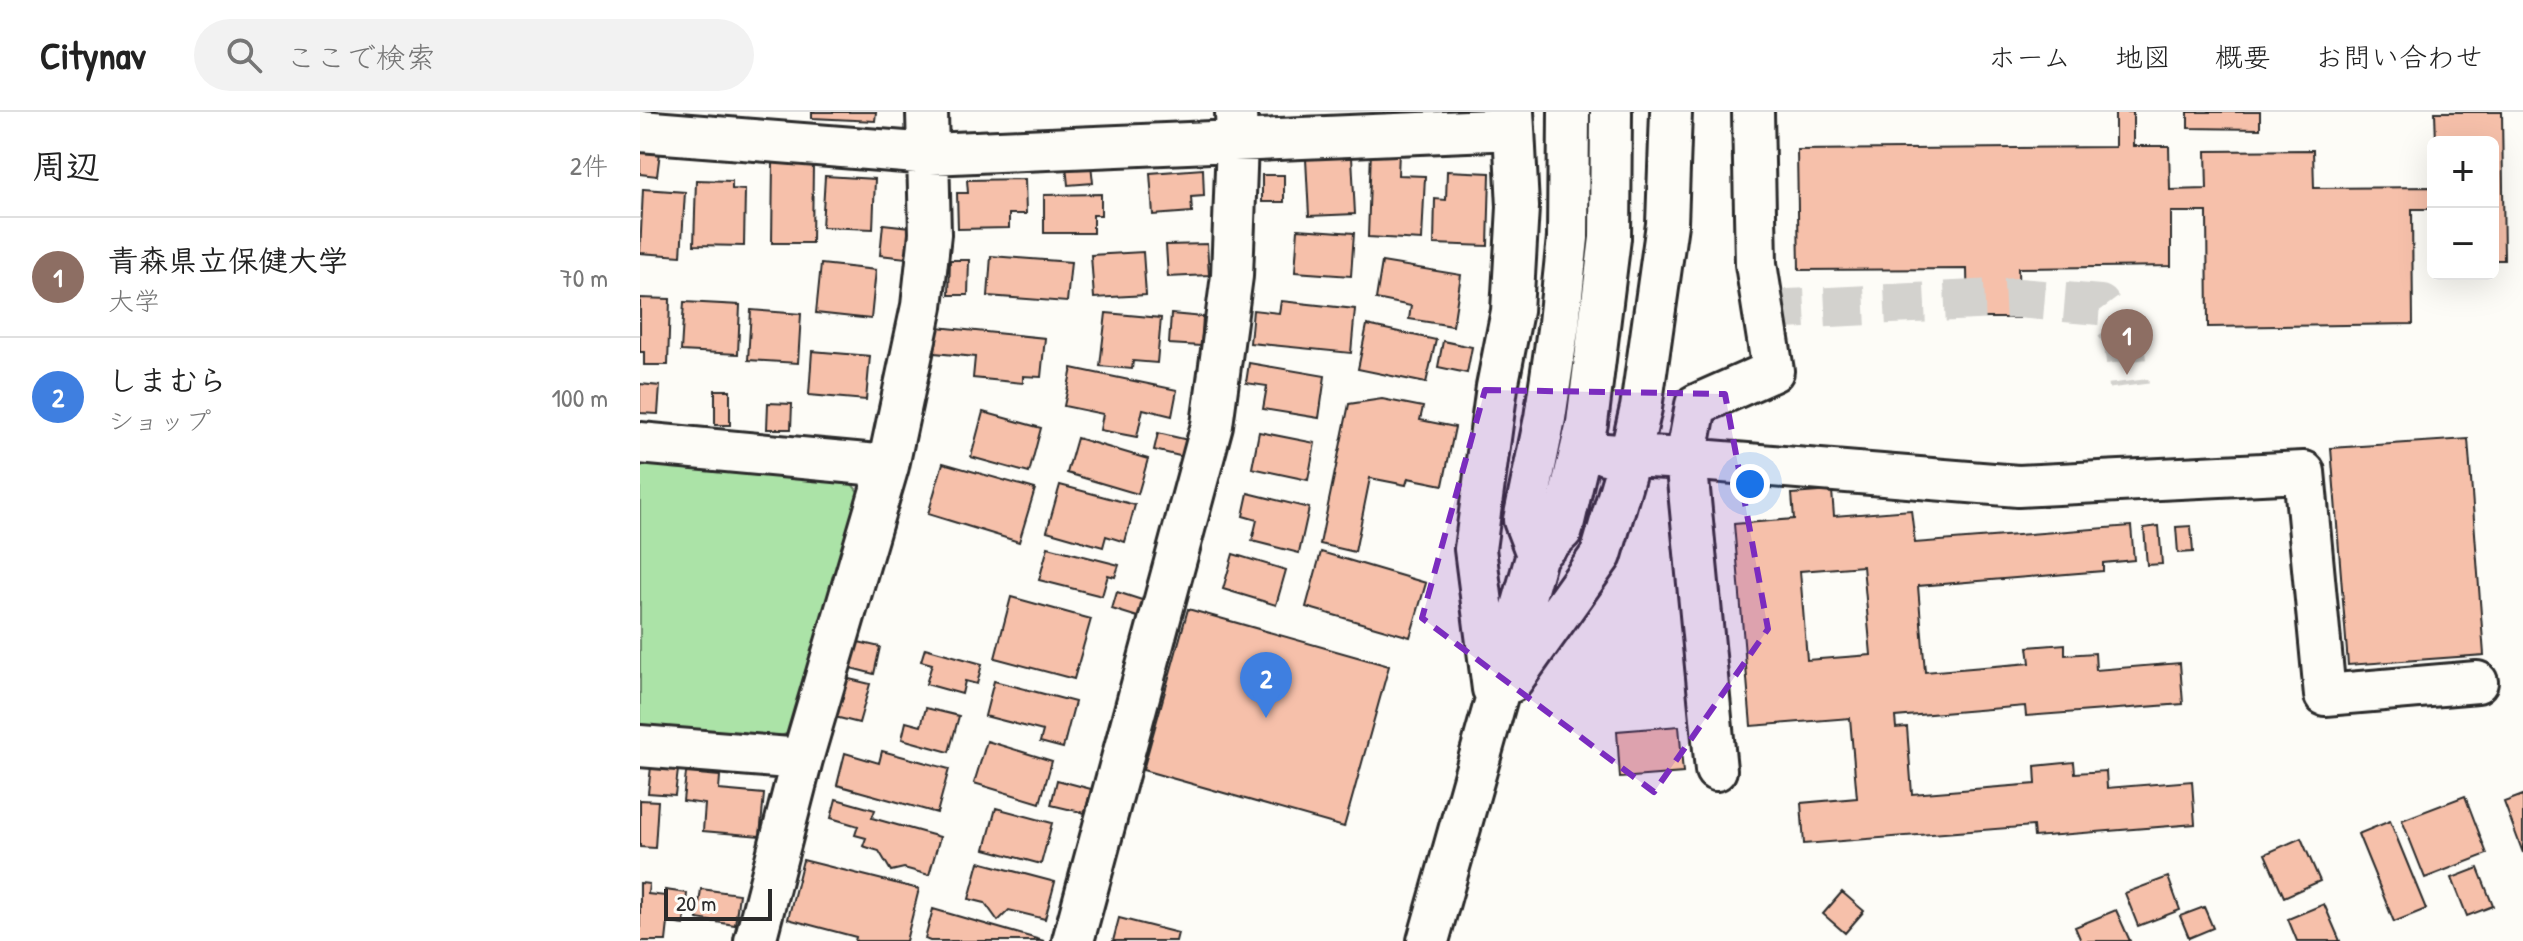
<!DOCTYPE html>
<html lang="ja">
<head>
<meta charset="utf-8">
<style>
  :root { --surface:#fff; --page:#f2f2f2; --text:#222; --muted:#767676; --line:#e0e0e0; --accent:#d93025 }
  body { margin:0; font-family:"Patrick Hand","Klee One",sans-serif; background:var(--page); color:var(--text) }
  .controls { position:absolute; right:24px; top:24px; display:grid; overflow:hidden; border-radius:12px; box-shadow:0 8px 32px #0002 }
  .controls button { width:72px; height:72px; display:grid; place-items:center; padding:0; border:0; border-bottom:2px solid var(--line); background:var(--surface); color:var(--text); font:40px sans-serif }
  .scale { position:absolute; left:24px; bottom:20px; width:108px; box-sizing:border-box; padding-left:8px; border:4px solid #2b2b2b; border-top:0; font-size:22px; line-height:28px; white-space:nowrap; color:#2b2b2b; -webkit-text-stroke:6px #fdfcf7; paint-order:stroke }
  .you { position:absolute; left:1110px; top:372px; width:28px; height:28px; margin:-20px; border:6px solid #fff; border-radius:50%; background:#1a73e8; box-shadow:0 0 0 12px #1a73e833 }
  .badge { display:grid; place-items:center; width:52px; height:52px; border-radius:50%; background:var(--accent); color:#fff; font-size:26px; font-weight:700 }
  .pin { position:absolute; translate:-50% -66px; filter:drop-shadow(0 2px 4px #0008) }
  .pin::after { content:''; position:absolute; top:42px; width:28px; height:24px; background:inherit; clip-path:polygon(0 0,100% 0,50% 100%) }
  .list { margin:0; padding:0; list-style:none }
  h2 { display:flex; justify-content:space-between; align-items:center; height:104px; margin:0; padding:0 32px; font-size:34px }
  h2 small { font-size:26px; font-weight:400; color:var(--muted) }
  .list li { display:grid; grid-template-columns:52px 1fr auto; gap:24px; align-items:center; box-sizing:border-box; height:120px; padding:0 32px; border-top:2px solid var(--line) }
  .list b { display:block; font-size:30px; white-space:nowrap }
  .list p { margin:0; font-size:26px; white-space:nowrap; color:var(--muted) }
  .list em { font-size:26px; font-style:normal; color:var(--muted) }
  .icon { flex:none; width:44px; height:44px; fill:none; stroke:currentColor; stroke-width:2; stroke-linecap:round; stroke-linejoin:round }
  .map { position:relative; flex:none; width:1883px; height:829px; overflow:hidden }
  header { display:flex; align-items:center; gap:48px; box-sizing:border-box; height:112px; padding:0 40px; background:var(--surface); border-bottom:2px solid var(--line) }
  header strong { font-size:38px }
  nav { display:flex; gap:44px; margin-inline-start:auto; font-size:28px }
  .search { width:560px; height:72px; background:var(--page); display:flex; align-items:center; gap:20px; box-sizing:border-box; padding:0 28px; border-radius:44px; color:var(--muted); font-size:30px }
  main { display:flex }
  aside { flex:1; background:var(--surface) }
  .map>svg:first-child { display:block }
</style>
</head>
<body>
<header>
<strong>Citynav</strong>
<div class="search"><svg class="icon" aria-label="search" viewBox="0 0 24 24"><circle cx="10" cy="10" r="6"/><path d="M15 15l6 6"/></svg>ここで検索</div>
<nav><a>ホーム</a><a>地図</a><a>概要</a><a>お問い合わせ</a></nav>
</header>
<main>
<aside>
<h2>周辺<small>2件</small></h2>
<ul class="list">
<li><span class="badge" style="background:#8d6e63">1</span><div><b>青森県立保健大学</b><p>大学</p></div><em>70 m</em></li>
<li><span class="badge" style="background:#3f7fe0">2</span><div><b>しまむら</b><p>ショップ</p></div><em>100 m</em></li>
</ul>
</aside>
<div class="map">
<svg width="1883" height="829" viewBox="0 0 1883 829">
  <rect width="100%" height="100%" fill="#fdfcf7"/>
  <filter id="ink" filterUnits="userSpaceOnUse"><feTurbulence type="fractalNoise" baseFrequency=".0125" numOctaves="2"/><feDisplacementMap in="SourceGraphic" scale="16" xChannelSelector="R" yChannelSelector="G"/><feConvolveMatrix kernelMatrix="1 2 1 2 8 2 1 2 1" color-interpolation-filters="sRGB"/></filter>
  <g filter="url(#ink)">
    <path fill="#abe3a7" stroke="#6b8769" stroke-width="2" d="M 0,348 L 207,366 L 220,382 L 156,618 L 136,626 L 0,615 Z"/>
    <path fill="#f6c0aa" stroke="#2b2b2b" stroke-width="2" fill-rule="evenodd" d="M 172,0 L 236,0 L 235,9 L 172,6 Z
      M 1475,0 L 1493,0 L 1493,34 L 1529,34 L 1530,78 L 1567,77 L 1566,39 L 1673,38 L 1674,76 L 1793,75 L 1793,97 L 1772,97 L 1773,212 L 1568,215 L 1567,100 L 1531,100 L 1531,154 L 1378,156 L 1379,206 L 1328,206 L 1327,157 L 1159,158 L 1157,38 L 1475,35 Z
      M 1548,0 L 1620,0 L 1620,17 L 1548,16 Z
      M 1795,0 L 1862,0 L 1864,148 L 1853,148 L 1853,30 L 1796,30 Z
      M 0,38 L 20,40 L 17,64 L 0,62 Z
      M 731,38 L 759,40 L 758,63 L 785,64 L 782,128 L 728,125 Z
      M 712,45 L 715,102 L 669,104 L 666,47 Z
      M 133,50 L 173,51 L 172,131 L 132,131 Z
      M 451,52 L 453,71 L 428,73 L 426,54 Z
      M 563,57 L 564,84 L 551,85 L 552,100 L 513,103 L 510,61 Z
      M 807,59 L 850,61 L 848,134 L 794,132 L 795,87 L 806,88 Z
      M 622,63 L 644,63 L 644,90 L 622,90 Z
      M 185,64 L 235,67 L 233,117 L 182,115 Z
      M 385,67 L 386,102 L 369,102 L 369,116 L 318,117 L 317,81 L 328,81 L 327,68 Z
      M 56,68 L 92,69 L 92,77 L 105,78 L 104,134 L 54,133 Z
      M 3,77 L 45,80 L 41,144 L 0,141 Z
      M 461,82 L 461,103 L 453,103 L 453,121 L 404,121 L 404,83 Z
      M 243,112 L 270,115 L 266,146 L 240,143 Z
      M 658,117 L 714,121 L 711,164 L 655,160 Z
      M 567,132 L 569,163 L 528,165 L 526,133 Z
      M 503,140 L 506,183 L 454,186 L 451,143 Z
      M 351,144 L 431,150 L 427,190 L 348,184 Z
      M 310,148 L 329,148 L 328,183 L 309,183 Z
      M 742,150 L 821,163 L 813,214 L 769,207 L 771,194 L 736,187 Z
      M 181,152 L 236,158 L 231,207 L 176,201 Z
      M 0,186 L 30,187 L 28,253 L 4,253 L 4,240 L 0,240 Z
      M 641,189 L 715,197 L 711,241 L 610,231 L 613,198 L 639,201 Z
      M 44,190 L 100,193 L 98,242 L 41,239 Z
      M 111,198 L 161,202 L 158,251 L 108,248 Z
      M 466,201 L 521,206 L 517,251 L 493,249 L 492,257 L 460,254 Z
      M 531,202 L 563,205 L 561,234 L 529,232 Z
      M 727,213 L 796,228 L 786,271 L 718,257 Z
      M 297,215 L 405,226 L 401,265 L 383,264 L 383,271 L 333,266 L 335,245 L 295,241 Z
      M 803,229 L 832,235 L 827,261 L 798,255 Z
      M 172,239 L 230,244 L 226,288 L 169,283 Z
      M 609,251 L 685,264 L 679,306 L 623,297 L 627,274 L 606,271 Z
      M 432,256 L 537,278 L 532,304 L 503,297 L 497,325 L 460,318 L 463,302 L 424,294 Z
      M 0,272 L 20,274 L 18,302 L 0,301 Z
      M 75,278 L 90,278 L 90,313 L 75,313 Z
      M 742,287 L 783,295 L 780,308 L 815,315 L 803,373 L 768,366 L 766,373 L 730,366 L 715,440 L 680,432 L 709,292 Z
      M 128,291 L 152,292 L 151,317 L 127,317 Z
      M 343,300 L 401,316 L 389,361 L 331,345 Z
      M 619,320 L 675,331 L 668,368 L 612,356 Z
      M 518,321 L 548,328 L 544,345 L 514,338 Z
      M 437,326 L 508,347 L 498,382 L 427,361 Z
      M 1828,327 L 1844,543 L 1708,553 L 1691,336 Z
      M 303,351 L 395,377 L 379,430 L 288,402 Z
      M 420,373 L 495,393 L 485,430 L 466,424 L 463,435 L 407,419 Z
      M 1192,379 L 1194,404 L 1271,398 L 1275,431 L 1491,414 L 1494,448 L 1463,451 L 1463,459 L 1278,474 L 1285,560 L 1390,551 L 1388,535 L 1425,532 L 1425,543 L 1455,541 L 1456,558 L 1540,551 L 1543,592 L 1386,604 L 1385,594 L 1255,605 L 1256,616 L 1267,615 L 1272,682 L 1396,672 L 1395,654 L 1434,650 L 1435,661 L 1466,659 L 1467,676 L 1552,669 L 1555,712 L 1394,725 L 1393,714 L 1164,732 L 1161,691 L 1217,686 L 1210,606 L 1111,614 L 1094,412 L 1154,407 L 1152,382 ZM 1223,454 L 1231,543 L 1167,548 L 1160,459 Z
      M 608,381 L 669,396 L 659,441 L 612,429 L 617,408 L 603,404 Z
      M 1519,414 L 1522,452 L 1507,453 L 1504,416 Z
      M 1551,414 L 1553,440 L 1538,441 L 1536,415 Z
      M 408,435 L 479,453 L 475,465 L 468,463 L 462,484 L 399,468 Z
      M 681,440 L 786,471 L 770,525 L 666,495 Z
      M 593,442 L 646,458 L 636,493 L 583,477 Z
      M 477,480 L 505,489 L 501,506 L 472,497 Z
      M 371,485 L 451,507 L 434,567 L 355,546 Z
      M 548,497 L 749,554 L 704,715 L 503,658 Z
      M 214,529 L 240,535 L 234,562 L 207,555 Z
      M 285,536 L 342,552 L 337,572 L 325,569 L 322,582 L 286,572 L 292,552 L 281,549 Z
      M 205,566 L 230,572 L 219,611 L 195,605 Z
      M 354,569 L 435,590 L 423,636 L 400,630 L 403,619 L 345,604 Z
      M 286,596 L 319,604 L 309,640 L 262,627 L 266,610 L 281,614 Z
      M 1039,614 L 1043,661 L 980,666 L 977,619 Z
      M 347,629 L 412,649 L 400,691 L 334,671 Z
      M 242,639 L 309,657 L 297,701 L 197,673 L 205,641 L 239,651 Z
      M 11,655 L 38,658 L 35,683 L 8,681 Z
      M 46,661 L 80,664 L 79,678 L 124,682 L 120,724 L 63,719 L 65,692 L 43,689 Z
      M 417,668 L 451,677 L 445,701 L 411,693 Z
      M 1883,683 L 1883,741 L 1864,690 Z
      M 1825,684 L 1847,742 L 1785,766 L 1762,708 Z
      M 196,687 L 235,698 L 232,706 L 300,725 L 289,763 L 264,756 L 251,759 L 239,739 L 223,734 L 226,726 L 215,723 L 218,714 L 191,706 Z
      M 0,688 L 18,689 L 15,736 L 0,735 Z
      M 356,696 L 412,711 L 401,752 L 345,737 Z
      M 1750,709 L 1786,797 L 1754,810 L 1718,722 Z
      M 1661,726 L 1680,769 L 1644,785 L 1625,742 Z
      M 163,748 L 279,777 L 266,829 L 215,829 L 216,825 L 148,807 Z
      M 339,750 L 415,770 L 405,807 L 369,798 L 358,809 L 345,791 L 329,787 Z
      M 1838,756 L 1853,794 L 1827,804 L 1812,766 Z
      M 1528,765 L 1540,798 L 1498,814 L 1485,781 Z
      M 0,771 L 9,772 L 8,782 L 25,784 L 25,778 L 47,781 L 44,813 L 28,811 L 26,829 L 0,829 Z
      M 61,777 L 99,782 L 95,813 L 57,807 Z
      M 1202,780 L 1224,799 L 1205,821 L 1183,802 Z
      M 1684,792 L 1700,829 L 1657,829 L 1648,807 Z
      M 1564,795 L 1573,816 L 1549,826 L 1540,804 Z
      M 293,797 L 404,829 L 290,829 L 285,827 Z
      M 1476,798 L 1490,829 L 1441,829 L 1435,815 Z
      M 479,806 L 538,821 L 536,829 L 473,829 Z"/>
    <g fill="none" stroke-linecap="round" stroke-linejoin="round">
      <path stroke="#d3d2ce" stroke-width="40" stroke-dasharray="40 20" stroke-linecap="butt" d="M 1125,198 L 1378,186 L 1460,193 L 1483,224 L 1489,274"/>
      <defs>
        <path id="minor" d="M 0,19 L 290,42 L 874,17 L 873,0
          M 0,331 L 248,354
          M 965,342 L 990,344 L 1001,296 L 1027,112 L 1031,0
          M 897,442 L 884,408 L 905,306 L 919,211 L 928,126 L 929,0
          M 871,570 L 961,443 L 990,344 L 1046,347 L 1056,293 L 1133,259 L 1116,152 L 1113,0
          M 853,577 L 835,437 L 857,275 L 872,199 L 878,95 L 874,17
          M 0,634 L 162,647
          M 1076,658 L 1046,347 L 1378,374 L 1664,360 L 1685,583 L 1837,570
          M 115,829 L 162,647 L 248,354 L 282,194 L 290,122 L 287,0
          M 433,829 L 572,313 L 592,164 L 597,30 L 596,0
          M 788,829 L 897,442 L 922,418 L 947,311 L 970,126 L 971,0"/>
      </defs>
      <use href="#minor" stroke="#2b2b2b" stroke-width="46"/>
      <use href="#minor" stroke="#fdfcf7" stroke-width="40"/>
    </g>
  </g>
  <path fill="#7b2cbf" fill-opacity="0.2" stroke="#7b2cbf" stroke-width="6" stroke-dasharray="16 10" stroke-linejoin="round" d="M 845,278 L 1085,282 L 1128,517 L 1014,680 L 782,506 Z"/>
</svg>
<div class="controls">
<button>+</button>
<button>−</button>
</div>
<div class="scale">20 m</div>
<div class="you"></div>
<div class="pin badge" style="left:1487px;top:263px;background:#8d6e63">1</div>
<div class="pin badge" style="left:626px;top:606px;background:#3f7fe0">2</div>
</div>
</main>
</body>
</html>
